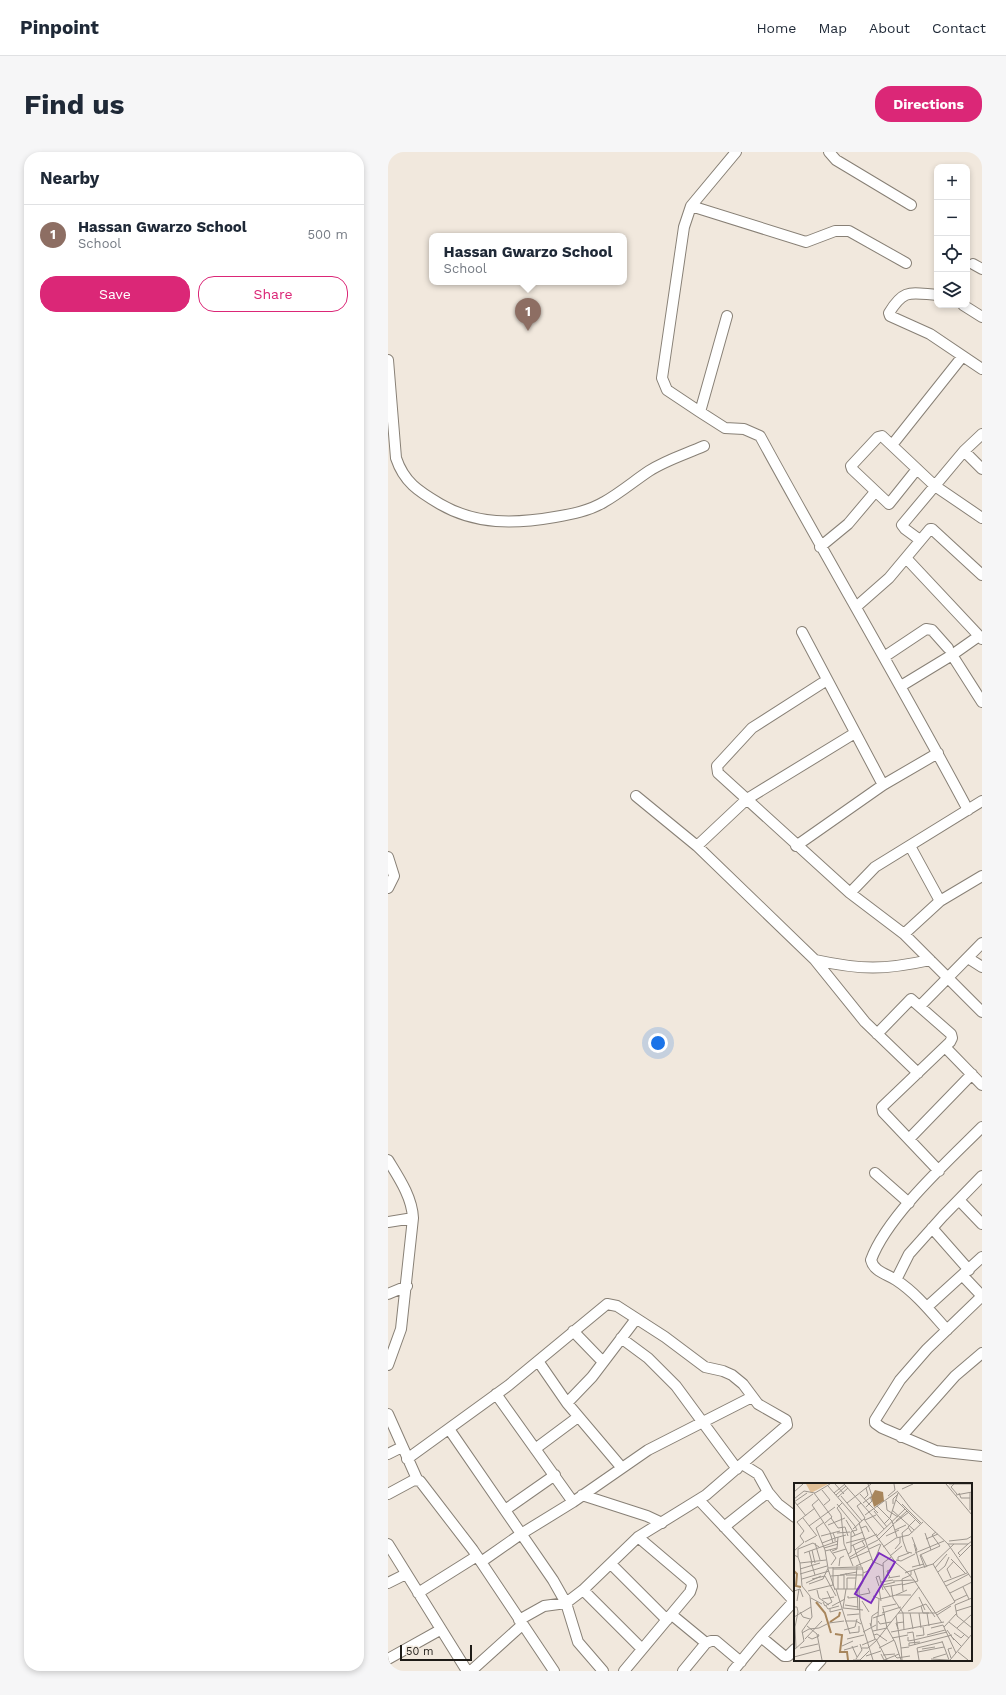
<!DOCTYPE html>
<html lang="en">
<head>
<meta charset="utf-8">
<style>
  :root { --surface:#fff; --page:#f6f6f7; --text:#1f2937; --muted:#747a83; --line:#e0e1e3; --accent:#db2777 }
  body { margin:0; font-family:"Work Sans",sans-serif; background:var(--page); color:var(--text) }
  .controls { position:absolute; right:12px; top:12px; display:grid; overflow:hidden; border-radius:8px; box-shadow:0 2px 6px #0003 }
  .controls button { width:36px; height:36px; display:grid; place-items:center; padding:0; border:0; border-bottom:1px solid var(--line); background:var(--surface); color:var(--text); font:20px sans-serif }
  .scale { position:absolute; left:12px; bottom:10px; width:72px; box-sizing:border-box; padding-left:4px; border:2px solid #1e1b17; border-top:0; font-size:11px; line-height:14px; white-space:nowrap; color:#1e1b17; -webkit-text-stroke:3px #f1e8dd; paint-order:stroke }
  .you { position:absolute; left:270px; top:891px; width:14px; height:14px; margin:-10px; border:3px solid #fff; border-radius:50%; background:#1a73e8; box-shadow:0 0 0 6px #1a73e833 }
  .badge { display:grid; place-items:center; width:26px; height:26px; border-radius:50%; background:var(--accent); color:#fff; font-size:13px; font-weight:700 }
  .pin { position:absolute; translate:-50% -33px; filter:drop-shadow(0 1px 2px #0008) }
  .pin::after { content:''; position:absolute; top:21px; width:14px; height:12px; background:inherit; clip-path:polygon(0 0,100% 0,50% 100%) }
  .popup { position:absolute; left:41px; top:81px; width:198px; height:52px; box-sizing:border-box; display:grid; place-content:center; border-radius:8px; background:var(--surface); filter:drop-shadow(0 1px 3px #0005); font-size:13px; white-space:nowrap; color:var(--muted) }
  .popup b { font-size:15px; color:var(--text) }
  .popup::after { content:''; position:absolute; left:50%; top:100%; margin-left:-8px; border:8px solid transparent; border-top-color:var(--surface) }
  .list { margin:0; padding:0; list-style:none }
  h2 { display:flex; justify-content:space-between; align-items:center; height:52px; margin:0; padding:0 16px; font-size:17px }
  h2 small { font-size:13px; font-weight:400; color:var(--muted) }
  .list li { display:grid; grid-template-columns:26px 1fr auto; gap:12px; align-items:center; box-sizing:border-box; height:60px; padding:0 16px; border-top:1px solid var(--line) }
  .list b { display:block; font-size:15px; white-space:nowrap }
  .list p { margin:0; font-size:13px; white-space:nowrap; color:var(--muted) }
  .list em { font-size:13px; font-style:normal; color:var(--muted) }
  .actions { display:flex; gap:8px; padding:12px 16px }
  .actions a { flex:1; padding:9px 0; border:1px solid var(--accent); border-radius:16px; text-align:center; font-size:14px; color:var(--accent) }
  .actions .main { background:var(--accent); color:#fff }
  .icon { flex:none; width:22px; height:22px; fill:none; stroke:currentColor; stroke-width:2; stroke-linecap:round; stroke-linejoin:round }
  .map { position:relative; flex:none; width:594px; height:1519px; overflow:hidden; border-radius:16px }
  header { display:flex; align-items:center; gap:24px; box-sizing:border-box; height:56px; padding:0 20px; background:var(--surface); border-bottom:1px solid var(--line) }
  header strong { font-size:19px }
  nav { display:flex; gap:22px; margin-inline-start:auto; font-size:14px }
  .intro { display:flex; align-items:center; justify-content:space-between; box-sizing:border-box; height:96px; padding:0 24px }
  h1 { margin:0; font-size:28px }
  .button { padding:10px 18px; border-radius:16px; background:var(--accent); color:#fff; font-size:14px; font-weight:700 }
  main { display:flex; gap:24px; padding:0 24px }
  aside { flex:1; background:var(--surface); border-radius:16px; box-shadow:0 2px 6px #0003 }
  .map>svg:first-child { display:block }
</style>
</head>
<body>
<header>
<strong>Pinpoint</strong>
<nav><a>Home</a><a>Map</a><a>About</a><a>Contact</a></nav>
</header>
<div class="intro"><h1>Find us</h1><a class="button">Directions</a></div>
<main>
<aside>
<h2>Nearby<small></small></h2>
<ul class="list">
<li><span class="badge" style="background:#8d6e63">1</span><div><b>Hassan Gwarzo School</b><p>School</p></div><em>500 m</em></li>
</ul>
<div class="actions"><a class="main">Save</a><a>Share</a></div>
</aside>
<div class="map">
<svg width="594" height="1519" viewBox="0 0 594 1519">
  <rect width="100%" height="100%" fill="#f1e8dd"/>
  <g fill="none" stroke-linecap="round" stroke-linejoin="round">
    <defs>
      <path id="minor" d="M 348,0 L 303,54 L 296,75 L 274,226 L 279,238 L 312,260 L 337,276 L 356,277 L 372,284 C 440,409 513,532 580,658
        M 441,0 L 448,8 L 523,53
        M 303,54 L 418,90 L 447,79 L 461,79 L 518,111
        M 585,112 L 594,117
        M 549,143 C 523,141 516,136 501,161 L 502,164 L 542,182 L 594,217
        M 575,153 L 594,165
        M 0,208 L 8,306 C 16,330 30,339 52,352 C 88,373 127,372 167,365 C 184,362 201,359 216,350 C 232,341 246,329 261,319 C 278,308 298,302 316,294
        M 312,260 L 339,164
        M 504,293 L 574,205
        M 576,299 L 594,317
        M 529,317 L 501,352 L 464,317 L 463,314 L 490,285 L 494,284 L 547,334 L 594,366
        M 532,388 L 517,377 L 514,373 L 576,299 L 594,282
        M 432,395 L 460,372 L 487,340
        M 518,406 L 594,487
        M 468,455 L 501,426 L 542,377 L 544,377 L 594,423
        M 414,480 L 495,633
        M 564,503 L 594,550
        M 496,505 L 538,477 L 544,478 L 560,496
        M 439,528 L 364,576 L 329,614 L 330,621 L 462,741 L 516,782 L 594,860
        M 513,534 L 564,503 L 591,484
        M 467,581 L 359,647 L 309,694 L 427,808 L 477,870 L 530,921
        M 248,644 L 309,694
        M 408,694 L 495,633 L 550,601
        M 522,694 L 552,749
        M 0,705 L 6,724 L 0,736
        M 462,741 L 487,715 L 594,649
        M 516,782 L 552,749 L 594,724
        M 580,806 L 594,815
        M 427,808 C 473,818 497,818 542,808
        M 532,854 L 594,791
        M 489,882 L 523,847 L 563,882 L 564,886 L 562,890 L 494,955 L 495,960 L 551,1019
        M 557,895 L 594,933
        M 521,987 L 584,922
        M 0,1008 C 11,1026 24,1045 25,1066 L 13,1177 L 0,1213
        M 487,1021 L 521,1051
        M 571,1048 L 594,1072
        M 0,1070 L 25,1066
        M 544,1076 L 581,1118
        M 575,1124 L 594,1144
        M 508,1128 L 521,1102 L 555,1064 L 594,1024
        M 0,1142 L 19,1134
        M 594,1144 L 539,1197 L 512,1228 L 487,1268 L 487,1271 L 494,1276 L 548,1299 L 594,1304
        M 539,1155 L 594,1105
        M 559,1178 C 543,1160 528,1141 508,1128 C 499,1122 486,1120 483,1108 C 499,1064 560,1009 594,975
        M 185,1179 L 215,1210
        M 233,1186 L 260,1206 L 288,1234 L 349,1317
        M 150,1209 L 179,1251 L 234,1316
        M 108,1242 L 185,1350
        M 179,1251 L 204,1225 L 248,1167
        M 0,1262 L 29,1327
        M 61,1277 L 165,1428 L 178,1451 L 190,1490 L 215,1519
        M 513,1285 L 567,1224 L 594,1201
        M 147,1297 L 190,1265
        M 0,1302 L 14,1295
        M 19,1307 L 121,1233 L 219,1152 L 229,1154 L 277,1185 L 317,1215 L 335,1219 L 344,1223 L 355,1232 L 370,1252 L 398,1268 L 399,1273 L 318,1343 L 250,1385 L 195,1438 L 178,1451 L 156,1454 L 131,1468
        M 354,1312 L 370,1322 L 380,1340 L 390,1352 L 407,1365
        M 0,1342 L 26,1328 L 32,1329 L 85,1398 L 166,1519
        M 194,1343 L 259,1364 L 274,1371
        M 311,1348 L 407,1450
        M 117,1358 L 167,1323
        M 336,1375 L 380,1340
        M 0,1392 L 79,1519
        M 93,1410 L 133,1382 L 185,1350 L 260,1298 L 364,1245
        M 223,1412 L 279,1468
        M 0,1431 L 18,1422
        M 195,1438 L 254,1497
        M 30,1441 L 89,1404
        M 284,1463 L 318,1491
        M 373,1485 L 396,1504 L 400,1504 L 407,1497
        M 0,1507 L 52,1478
        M 83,1519 L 134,1473
        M 236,1519 L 302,1440 L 304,1434 L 303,1430 L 250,1385
        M 295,1519 L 318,1491 L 323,1489 L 328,1489 L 353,1510
        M 345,1519 L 373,1485 L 407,1448
        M 423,1519 L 433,1508"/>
    </defs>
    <use href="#minor" stroke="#888076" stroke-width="12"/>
    <use href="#minor" stroke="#fff" stroke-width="10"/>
  </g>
  <g transform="translate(406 1331)">
    <rect width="178" height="178" fill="#f1e8dd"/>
    <path d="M 12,1 L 34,1 L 17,10 Z" fill="#e1bf96"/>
    <path d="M 81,7 L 89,9 L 90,18 L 80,24 L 77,14 Z" fill="#a8865c"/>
    <path fill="none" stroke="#a8865c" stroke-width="2" d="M 0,88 L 3,91 L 2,103 L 7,104M 22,119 L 31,130 L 37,150M 36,139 L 45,133 L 46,129M 41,151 L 48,152 L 46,169 L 53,169 L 54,177"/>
    <path fill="none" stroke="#9d968e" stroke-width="1" d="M 41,1 L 50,11M 50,1 L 75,29 L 104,8M 152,1 L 178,32M 155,1 L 177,1M 160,1 L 157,4 L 163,11M 34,3 L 66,40M 108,6 L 119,1M 28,7 L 36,17 L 30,22M 0,9 L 9,1M 104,9 L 117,26 L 154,61 L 178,96M 176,9 L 176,27M 20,10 L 38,34 L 31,40M 40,10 L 51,1M 165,10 L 167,15 L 176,15M 66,11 L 75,21M 42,12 L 52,3M 162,12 L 178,9M 47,13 L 68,38M 94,13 L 101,7 L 100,1M 44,14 L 54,5M 0,16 L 10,8 L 21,10 L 36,1M 25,16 L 18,22 L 36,49 L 39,60M 70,16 L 74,12 L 72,5M 102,17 L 126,41M 0,18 L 12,33M 92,18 L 93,27 L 104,34M 0,19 L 13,10M 48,20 L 43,25 L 47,31 L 50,61 L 59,83M 53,20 L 77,1M 69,20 L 78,13 L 74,1M 43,21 L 61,43 L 63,47 L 59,48M 75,21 L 84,30M 99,21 L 99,16 L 104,11M 108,21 L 127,40M 3,22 L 19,11M 83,23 L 98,38 L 103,54M 72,24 L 78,18 L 76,14M 98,27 L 120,47M 80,28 L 93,44M 71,32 L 75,29 L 90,46M 9,35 L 23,53M 37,35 L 44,45M 70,36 L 102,80 L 113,89 L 139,81 L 160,61M 52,37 L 61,52M 71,37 L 82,32M 102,38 L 113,28M 30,39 L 22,45 L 31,67 L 34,85 L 63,84 L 61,106 L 65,106 L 66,135 L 79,177M 65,40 L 79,79 L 74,88 L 69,90M 90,41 L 96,35 L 104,10M 99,41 L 115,29M 34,42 L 51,35M 15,43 L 41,24M 44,45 L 51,44 L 54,53M 67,45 L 72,43 L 75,49M 114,45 L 108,50 L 109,58 L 113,69 L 118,70M 59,46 L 71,35 L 63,23 L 67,20M 101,47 L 112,42M 39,50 L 41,55 L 52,52M 43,50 L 56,49M 118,50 L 114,44 L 122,36M 131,50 L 137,67M 27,53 L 46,48M 92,53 L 105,47M 57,54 L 69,49M 82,54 L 111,26M 118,54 L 123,67 L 121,68M 132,56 L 144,51M 155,58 L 173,56 L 178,53M 11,59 L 22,53M 21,60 L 26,77M 28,60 L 41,55 L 41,58M 52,60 L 71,55M 87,61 L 80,79 L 89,83M 120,61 L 126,83M 154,61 L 174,61 L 178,58M 14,62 L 19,60 L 25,64M 59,62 L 67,83M 74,62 L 84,57 L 99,42M 57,63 L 83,51M 89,64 L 102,55 L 115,52 L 129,39M 30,65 L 44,61M 75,66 L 86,61M 101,66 L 106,60 L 106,54M 18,67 L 21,80M 36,67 L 42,75 L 37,82M 61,67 L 71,63 L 68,58M 0,68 L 10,59 L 6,53 L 10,48 L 3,39 L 21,25M 15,68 L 18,80M 31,68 L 43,65M 38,68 L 43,66 L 44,54M 10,70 L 44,58M 39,70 L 52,66M 121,70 L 150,58M 54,71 L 57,69 L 57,49 L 59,48M 0,72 L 4,74 L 6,80 L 8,103 L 16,113 L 18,134 L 8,148 L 10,158 L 0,167M 126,72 L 146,63 L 138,52 L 142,49M 126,72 L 131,85M 127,72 L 133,84M 96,73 L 108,63M 167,73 L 164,70 L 174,61M 4,74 L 4,66 L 14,62M 56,74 L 74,63M 165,74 L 178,61M 56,76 L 75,68M 157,76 L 171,90M 102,77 L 107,78 L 121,71M 104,77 L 104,74 L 115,70M 17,79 L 21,92M 6,80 L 32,77M 139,81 L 161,119M 45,83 L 46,75 L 50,73M 62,83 L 78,76M 63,84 L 68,84 L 69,88 L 69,99 L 65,106M 118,84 L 130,81M 141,85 L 153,71M 6,86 L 26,80M 34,86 L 41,107M 39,86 L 68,86M 144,89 L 151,83 L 155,74M 52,90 L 52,92 L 69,92M 111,90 L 113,89 L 120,97 L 148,140M 6,91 L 33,83M 50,91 L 50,106M 46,92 L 63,89M 37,93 L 50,92M 85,93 L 89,107M 85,93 L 82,94 L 85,103M 94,95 L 106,93M 96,95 L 93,88 L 98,86M 157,95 L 153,86 L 160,78M 8,96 L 35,88M 18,96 L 31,93 L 42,113M 90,97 L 89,80 L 97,74M 99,98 L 120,97M 87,99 L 99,97M 150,99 L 173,90M 12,100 L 27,93M 15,101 L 29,96 L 34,85M 88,101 L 96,113M 89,102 L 101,99M 108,102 L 124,98 L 120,87M 97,103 L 99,115 L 109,130 L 110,147M 152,103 L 175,91M 90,104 L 108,101M 169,104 L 175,116M 41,106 L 61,106M 42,106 L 56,151M 44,106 L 44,93M 53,106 L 53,95 L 62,95M 63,106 L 64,127M 85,106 L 87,118M 23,107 L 25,115 L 35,122M 0,108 L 6,106 L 9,114M 14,108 L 39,102 L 39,84M 109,108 L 108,96 L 117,92 L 117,88M 156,110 L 178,99M 66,112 L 76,110 L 74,105M 102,112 L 113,107M 54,113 L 54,115 L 64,114M 79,113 L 86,116 L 102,112 L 117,112M 125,114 L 131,127M 17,115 L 28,121M 178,115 L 161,122 L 163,133 L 178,145M 28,116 L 40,114M 3,118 L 5,106M 68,118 L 75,129M 160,118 L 173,112M 29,119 L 31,123 L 38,119 L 33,108M 51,122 L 64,124M 32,123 L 34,126 L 45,123M 38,123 L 51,116M 127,123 L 129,130 L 135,130M 0,124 L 3,124 L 4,129 L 1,144 L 2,165M 88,124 L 102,121M 49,125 L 69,127M 49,125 L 52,106M 89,125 L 93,145M 36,126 L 36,129 L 48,126M 114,128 L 132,121 L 141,134M 162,128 L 178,123M 6,129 L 9,134 L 16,136M 88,130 L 107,124M 104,130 L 142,130 L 161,119M 116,130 L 119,146M 125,130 L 127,145M 133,130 L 135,143M 53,132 L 65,131M 143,132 L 157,123M 83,133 L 83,147M 84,133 L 85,116M 102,133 L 107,165M 0,134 L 17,124M 79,135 L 91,131M 51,138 L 62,138 L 67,141M 84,138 L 86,141 L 97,139M 155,139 L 175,155M 35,140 L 50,138M 76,140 L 81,156M 13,143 L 23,151 L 28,177M 77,143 L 78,133 L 84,129M 150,144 L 162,131M 93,145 L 101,159 L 107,177M 137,145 L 149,142 L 162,170M 163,145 L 178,131M 104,146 L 102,140 L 110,139M 50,147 L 61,144 L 63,136M 153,147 L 160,157M 79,148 L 93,145M 69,149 L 82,142M 97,149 L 150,139M 8,150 L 15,146 L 25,145 L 33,141M 56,150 L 65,149 L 65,143M 113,150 L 119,149 L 121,162M 160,150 L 167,155 L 171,151M 80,152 L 83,151 L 93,158M 133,152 L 151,147M 122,153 L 130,152 L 129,144M 157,153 L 167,163M 14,154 L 18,156 L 25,153 L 24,151M 114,154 L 114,158 L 120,157 L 153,149M 98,155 L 114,152M 11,156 L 28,138M 53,156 L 70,152M 82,156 L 93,177M 148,158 L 155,177M 68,162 L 82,156M 48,163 L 59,158M 58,163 L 63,174M 115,163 L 158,152M 115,163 L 115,160 L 126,159M 6,165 L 24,161M 68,165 L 74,165 L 82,158 L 125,104M 85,165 L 100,157M 123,165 L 148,159M 123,165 L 125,177M 128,166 L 141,164M 50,167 L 64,163M 124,169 L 150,164M 164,169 L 174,177M 87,171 L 90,177 L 105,171M 89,172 L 101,171M 72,173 L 87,168M 101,173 L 103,175 L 116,173M 0,174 L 26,167M 139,175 L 152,171M 157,175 L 154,166 L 158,165M 62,176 L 68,167 L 66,161M 137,176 L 154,177M 59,177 L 66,177 L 75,168M 108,177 L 107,165 L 115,164M 156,177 L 178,151"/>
    <path fill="#7b2cbf" fill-opacity="0.15" stroke="#7b2cbf" stroke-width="2" d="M 85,70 L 101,79 L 77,120 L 61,111 Z"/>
    <rect width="178" height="178" fill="none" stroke="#1e1b17" stroke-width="2"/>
  </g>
</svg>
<div class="controls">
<button>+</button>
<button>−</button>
<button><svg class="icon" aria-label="locate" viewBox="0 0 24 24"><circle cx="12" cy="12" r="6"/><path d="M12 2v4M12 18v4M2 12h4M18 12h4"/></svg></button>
<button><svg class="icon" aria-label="layers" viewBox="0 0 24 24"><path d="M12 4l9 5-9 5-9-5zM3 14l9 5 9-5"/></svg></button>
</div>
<div class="scale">50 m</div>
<div class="you"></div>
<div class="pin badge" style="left:140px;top:179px;background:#8d6e63">1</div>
<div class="popup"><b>Hassan Gwarzo School</b>School</div>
</div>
</main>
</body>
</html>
